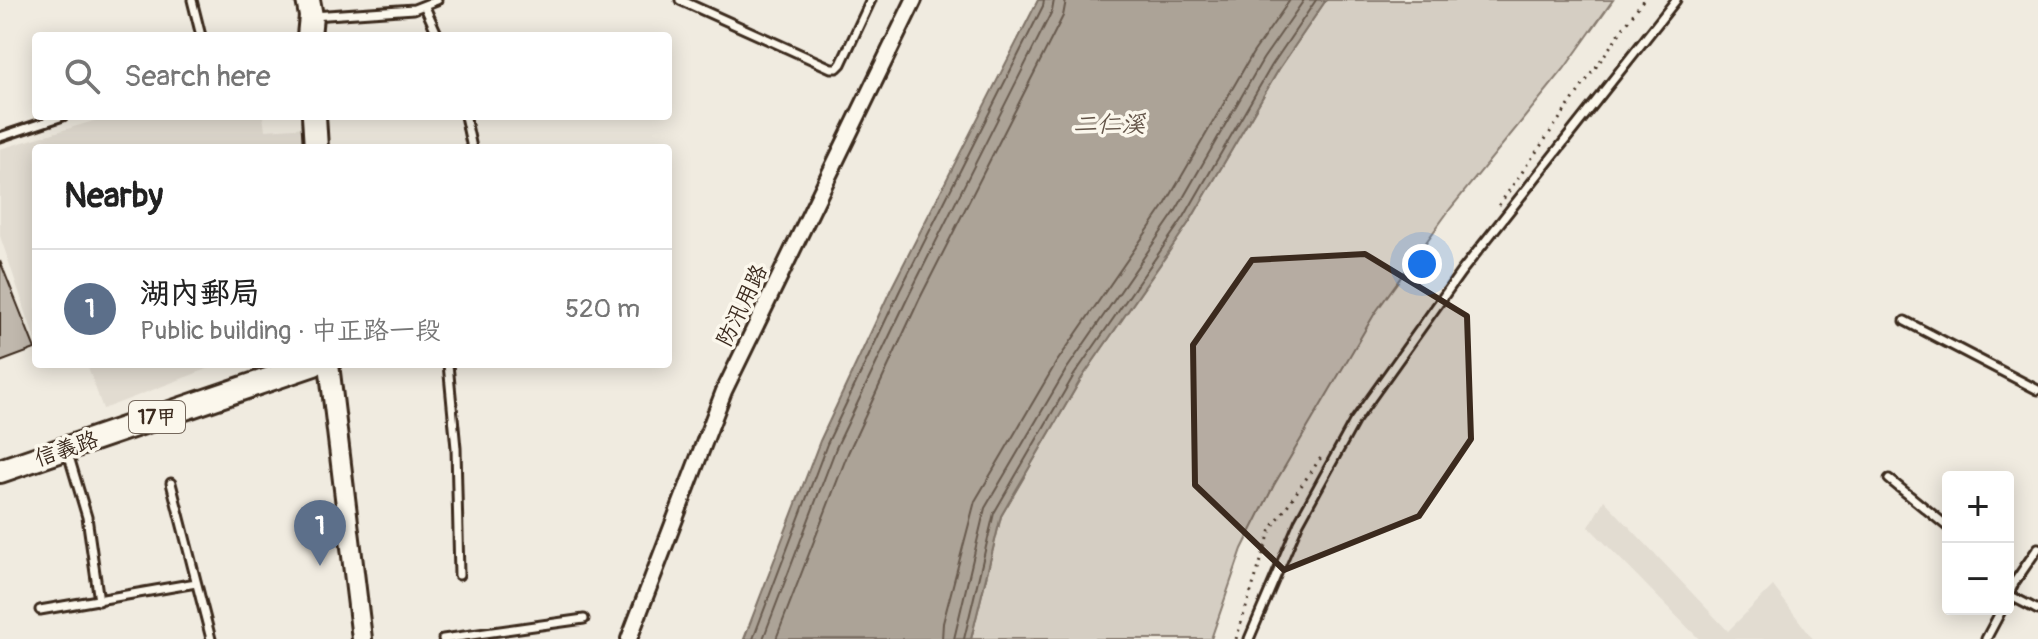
<!DOCTYPE html>
<html lang="en">
<head>
<meta charset="utf-8">
<style>
  :root { --surface:#fff; --page:#f6f6f6; --text:#222; --muted:#767676; --line:#e0e0e0; --accent:#3b2a1e }
  body { margin:0; font-family:Pangolin,"LXGW WenKai TC",sans-serif; background:var(--page); color:var(--text) }
  .controls { position:absolute; right:24px; bottom:24px; display:grid; overflow:hidden; border-radius:8px; box-shadow:0 4px 20px #0003 }
  .controls button { width:72px; height:72px; display:grid; place-items:center; padding:0; border:0; border-bottom:2px solid var(--line); background:var(--surface); color:var(--text); font:40px sans-serif }
  .you { position:absolute; left:1422px; top:264px; width:28px; height:28px; margin:-20px; border:6px solid #fff; border-radius:50%; background:#1a73e8; box-shadow:0 0 0 12px #1a73e833 }
  .badge { display:grid; place-items:center; width:52px; height:52px; border-radius:50%; background:var(--accent); color:#fff; font-size:26px; font-weight:700 }
  .pin { position:absolute; translate:-50% -66px; filter:drop-shadow(0 2px 4px #0008) }
  .pin::after { content:''; position:absolute; top:42px; width:28px; height:24px; background:inherit; clip-path:polygon(0 0,100% 0,50% 100%) }
  .list { margin:0; padding:0; list-style:none }
  h2 { display:flex; justify-content:space-between; align-items:center; height:104px; margin:0; padding:0 32px; font-size:34px }
  h2 small { font-size:26px; font-weight:400; color:var(--muted) }
  .list li { display:grid; grid-template-columns:52px 1fr auto; gap:24px; align-items:center; box-sizing:border-box; height:120px; padding:0 32px; border-top:2px solid var(--line) }
  .list b { display:block; font-size:30px; white-space:nowrap }
  .list p { margin:0; font-size:26px; white-space:nowrap; color:var(--muted) }
  .list em { font-size:26px; font-style:normal; color:var(--muted) }
  .icon { flex:none; width:44px; height:44px; fill:none; stroke:currentColor; stroke-width:2; stroke-linecap:round; stroke-linejoin:round }
  .map { position:relative; flex:none; width:2038px; height:639px; overflow:hidden }
  .search { position:absolute; background:var(--surface); box-shadow:0 4px 20px #0003; left:32px; top:32px; width:640px; height:88px; display:flex; align-items:center; gap:20px; box-sizing:border-box; padding:0 28px; border-radius:8px; color:var(--muted); font-size:30px }
  .panel { position:absolute; background:var(--surface); box-shadow:0 4px 20px #0003; left:32px; top:144px; width:640px; height:224px; border-radius:8px }
  .map>svg:first-child { display:block }
</style>
</head>
<body>
<div class="map">
<svg width="2038" height="639" viewBox="0 0 2038 639">
  <rect width="100%" height="100%" fill="#f0ebe0"/>
  <filter id="ink" filterUnits="userSpaceOnUse"><feTurbulence type="fractalNoise" baseFrequency=".0125" numOctaves="2"/><feDisplacementMap in="SourceGraphic" scale="16" xChannelSelector="R" yChannelSelector="G"/><feConvolveMatrix kernelMatrix="1 2 1 2 8 2 1 2 1" color-interpolation-filters="sRGB"/></filter>
  <g filter="url(#ink)">
    <path fill="#e2dcd1" d="M 110,116 L 263,116 L 265,130 L 308,127 L 309,148 L 36,148 L 36,342 L 0,236 L 0,149 Z
      M 87,364 L 220,364 L 103,409 Z
      M 1604,500 L 1728,631 L 1773,586 L 1813,639 L 1699,639 L 1589,527 Z"/>
    <path fill="#d5cec3" stroke="#887c70" stroke-width="2" d="M 1326,0 L 1613,0 L 1564,69 L 1450,209 L 1375,313 L 1274,485 L 1242,549 L 1211,639 L 971,639 L 1001,516 L 1081,379 L 1190,221 L 1279,69 Z"/>
    <path fill="#aca397" stroke="#7f7367" stroke-width="2" d="M 1038,0 L 1326,0 L 1279,69 L 1190,221 L 1081,379 L 1001,516 L 971,639 L 744,639 L 820,441 L 892,287 Z"/>
    <g fill="none" stroke-linecap="round" stroke-linejoin="round">
      <path stroke="#685a4e" stroke-width="2" d="M 753,639 L 827,444 L 900,290 L 1043,6 L 1044,0
        M 763,639 L 836,448 L 909,295 L 1052,11 L 1054,0
        M 776,639 L 848,453 L 919,300 L 1063,16 L 1066,0
        M 942,639 L 943,623 L 975,501 L 1056,363 L 1165,205 L 1253,53 L 1290,0
        M 954,639 L 985,508 L 1066,370 L 1175,212 L 1263,59 L 1304,0
        M 964,639 L 994,513 L 1074,375 L 1184,217 L 1272,65 L 1316,0"/>
    </g>
    <path fill="#c0b8ad" stroke="#3b2a1e" stroke-width="2" d="M 0,261 L 35,349 L 0,362 Z"/>
    <g fill="none" stroke-linecap="round" stroke-linejoin="round">
      <defs>
        <path id="service" d="M 192,0 L 201,36
          M 680,0 L 831,68 L 837,68 L 841,64 L 871,0
          M 425,7 L 438,36
          M 313,16 L 414,9 L 437,0
          M 465,116 L 472,148
          M 0,137 L 63,116
          M 1905,321 L 2038,390
          M 448,364 L 456,448 L 459,575
          M 67,450 L 87,517 L 99,601
          M 1889,479 L 1948,527
          M 171,483 L 211,639
          M 2009,595 L 2038,610
          M 2008,596 L 2014,583 L 2038,548
          M 40,610 L 196,583
          M 443,639 L 584,619
          M 1249,639 L 1299,522 L 1354,422 L 1461,272 L 1676,0
          M 1986,639 L 2002,609"/>
        <path id="minor" d="M 629,639 L 724,391 L 914,0"/>
        <path id="tertiary" d="M 329,364 L 362,639"/>
        <path id="primary" d="M 308,0 L 311,16 L 309,36
          M 314,116 L 316,148
          M 0,471 L 314,364"/>
      </defs>
      <use href="#service" stroke="#3b2a1e" stroke-width="13"/>
      <use href="#minor" stroke="#3b2a1e" stroke-width="20"/>
      <use href="#tertiary" stroke="#3b2a1e" stroke-width="24"/>
      <use href="#primary" stroke="#3b2a1e" stroke-width="28"/>
      <path stroke="#3b2a1e" stroke-width="3" stroke-dasharray="2 6" stroke-linecap="butt" d="M 1499,205 L 1643,0
        M 1236,639 L 1271,529 L 1322,456"/>
      <use href="#service" stroke="#fbf7ec" stroke-width="7"/>
      <use href="#minor" stroke="#fbf7ec" stroke-width="14"/>
      <use href="#tertiary" stroke="#fbf7ec" stroke-width="18"/>
      <use href="#primary" stroke="#fbf7ec" stroke-width="22"/>
    </g>
  </g>
  <path fill="#3b2a1e" fill-opacity="0.2" stroke="#3b2a1e" stroke-width="6" stroke-linejoin="round" d="M 1365,254 L 1467,316 L 1471,439 L 1419,516 L 1284,570 L 1195,485 L 1193,345 L 1252,260 Z"/>
  <g text-anchor="middle" stroke-width="7" stroke-linejoin="round" paint-order="stroke">
    <rect fill="#fbf7ec" stroke="#75685c" stroke-width="2" x="129" y="401" width="56" height="32" rx="6"/>
    <g font-size="20" font-weight="bold" fill="#3b2a1e">
      <text x="157" y="424">17甲</text>
    </g>
    <g font-size="22" fill="#3b2a1e" stroke="#fbf7ec">
      <text transform="translate(741 305) rotate(-64)" y="8">防汛用路</text>
      <text transform="translate(66 448) rotate(-19)" y="8">信義路</text>
    </g>
    <g font-size="24" font-style="italic" fill="#635448" stroke="#fbf7ec">
      <text x="1109" y="132">二仁溪</text>
    </g>
  </g>
</svg>
<div class="controls">
<button>+</button>
<button>−</button>
</div>
<div class="you"></div>
<div class="pin badge" style="left:320px;top:566px;background:#5c6f8a">1</div>
<div class="search"><svg class="icon" aria-label="search" viewBox="0 0 24 24"><circle cx="10" cy="10" r="6"/><path d="M15 15l6 6"/></svg>Search here</div>
<section class="panel">
<h2>Nearby<small></small></h2>
<ul class="list">
<li><span class="badge" style="background:#5c6f8a">1</span><div><b>湖內郵局</b><p>Public building · 中正路一段</p></div><em>520 m</em></li>
</ul>
</section>
</div>
</body>
</html>
